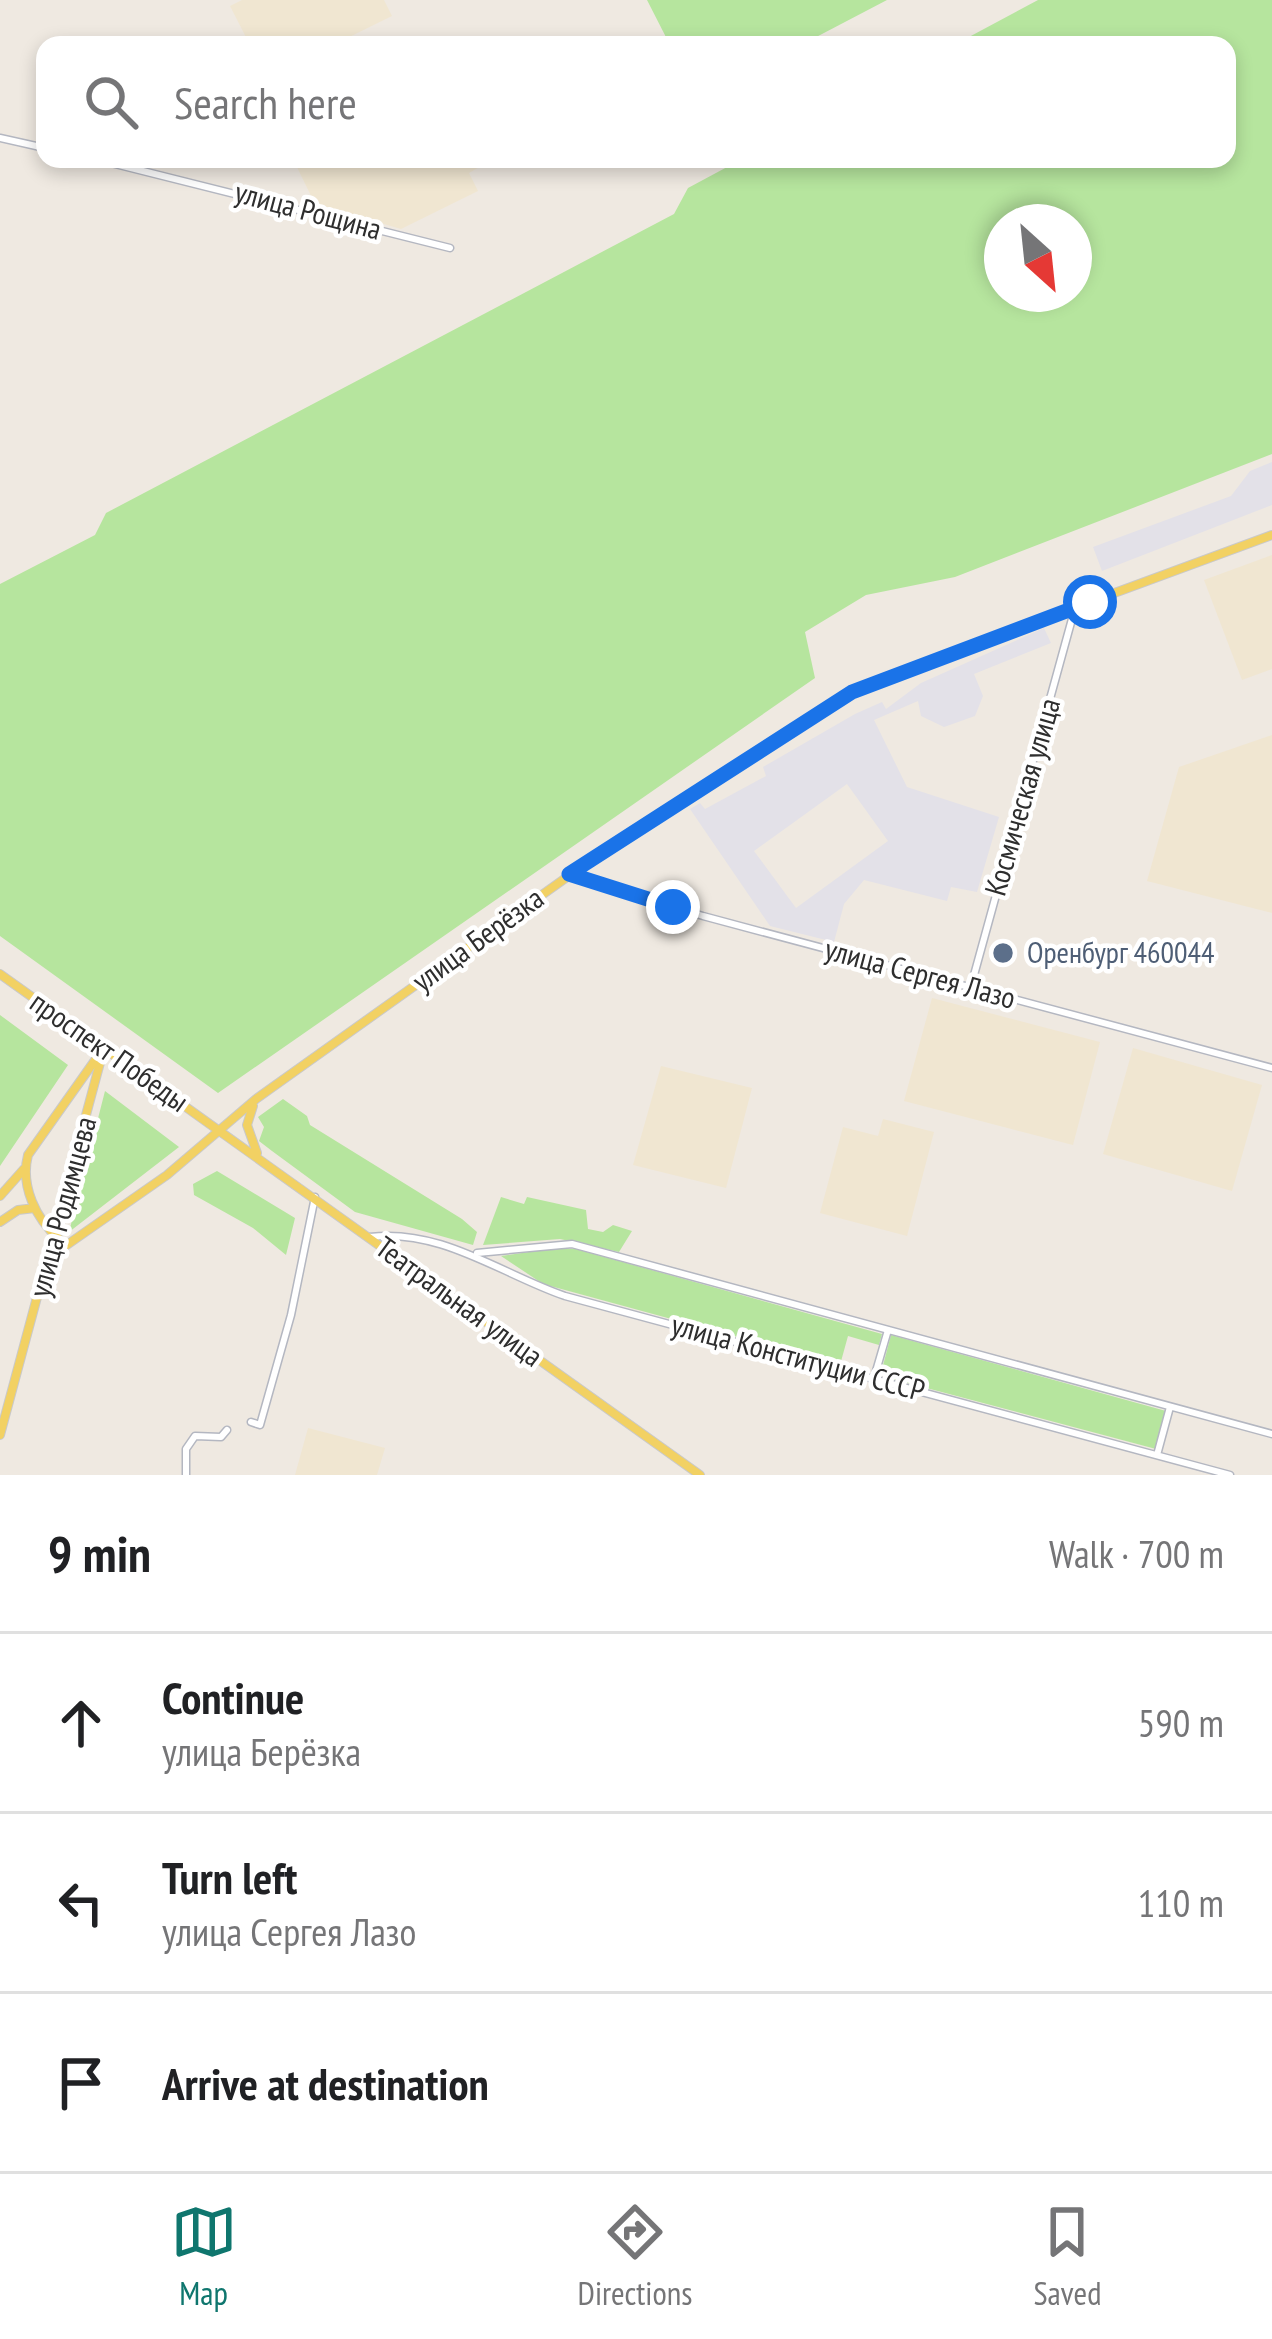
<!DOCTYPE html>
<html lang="en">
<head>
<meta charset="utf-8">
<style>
  :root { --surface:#fff; --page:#f6f6f6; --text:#202124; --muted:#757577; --line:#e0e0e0; --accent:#0f766e }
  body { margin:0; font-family:"PT Sans Narrow",sans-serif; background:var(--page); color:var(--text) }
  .compass { position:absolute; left:984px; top:204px; width:108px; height:108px; border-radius:50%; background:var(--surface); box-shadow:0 6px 18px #0003; rotate:153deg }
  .stop { position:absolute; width:36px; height:36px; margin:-27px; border:9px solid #1a73e8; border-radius:50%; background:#fff }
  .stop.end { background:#1a73e8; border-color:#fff; box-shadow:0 3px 12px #0008 }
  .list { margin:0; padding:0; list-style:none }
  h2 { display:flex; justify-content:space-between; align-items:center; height:156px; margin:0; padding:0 48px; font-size:51px }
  h2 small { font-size:39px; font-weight:400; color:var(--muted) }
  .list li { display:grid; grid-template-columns:78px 1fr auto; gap:36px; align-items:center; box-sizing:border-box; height:180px; padding:0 48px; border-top:3px solid var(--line) }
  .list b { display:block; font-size:45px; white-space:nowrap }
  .list p { margin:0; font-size:39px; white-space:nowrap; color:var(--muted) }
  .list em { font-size:39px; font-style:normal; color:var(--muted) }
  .icon { flex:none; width:66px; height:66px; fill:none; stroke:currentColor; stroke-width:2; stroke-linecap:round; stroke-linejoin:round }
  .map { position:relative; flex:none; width:1272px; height:1475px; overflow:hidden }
  .search { position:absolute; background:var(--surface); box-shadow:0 6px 18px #0003; left:36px; right:36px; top:36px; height:132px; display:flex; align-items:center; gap:30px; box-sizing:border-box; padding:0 42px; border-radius:24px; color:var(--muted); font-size:45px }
  .sheet { height:696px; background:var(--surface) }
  nav { display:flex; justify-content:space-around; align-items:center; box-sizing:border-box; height:168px; border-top:3px solid var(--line); background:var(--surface); font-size:33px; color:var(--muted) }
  nav a { display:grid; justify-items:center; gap:6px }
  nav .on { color:var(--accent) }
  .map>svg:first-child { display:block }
</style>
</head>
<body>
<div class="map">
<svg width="1272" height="1475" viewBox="0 0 1272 1475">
  <rect width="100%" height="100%" fill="#efe9e1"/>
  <path fill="#e3e1e8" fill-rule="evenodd" d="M 1272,462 L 1272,505 L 1102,571 L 1093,547 L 1231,496 L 1250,471 Z
    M 1044,628 L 1051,643 L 974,674 L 983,696 L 975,716 L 944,727 L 921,716 L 918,701 L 874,720 L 907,787 L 999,817 L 977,892 L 951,887 L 947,901 L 864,880 L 844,904 L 834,942 L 770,926 L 690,809 L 700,803 L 705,809 L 766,776 L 763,767 L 855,714 L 882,702 L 886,709 L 921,683 ZM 847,784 L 888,841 L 796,908 L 754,851 Z"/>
  <path fill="#f0e6d1" d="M 242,0 L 384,0 L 392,16 L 333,45 L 250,45 L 230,6 Z
    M 293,159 L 493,159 L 469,173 L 478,191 L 401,229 L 315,204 Z
    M 1272,555 L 1272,669 L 1242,680 L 1204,580 Z
    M 1272,735 L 1272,913 L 1147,881 L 1179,767 Z
    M 932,998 L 1100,1042 L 1073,1145 L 904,1101 Z
    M 1133,1048 L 1262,1085 L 1232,1191 L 1103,1154 Z
    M 661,1066 L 752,1088 L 726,1188 L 633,1165 Z
    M 883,1119 L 934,1132 L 907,1236 L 820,1213 L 843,1127 L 878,1136 Z
    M 308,1428 L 385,1448 L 377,1475 L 295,1475 Z"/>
  <path fill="#b6e59e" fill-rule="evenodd" d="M 647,0 L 887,0 L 801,45 L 670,45 Z
    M 1038,0 L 1272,0 L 1272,454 L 955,577 L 866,595 L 805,632 L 815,678 L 218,1093 L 0,936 L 0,584 L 95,535 L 106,513 L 674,214 L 688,188 L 742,159 L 1227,159 L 1227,45 L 954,45 ZM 1002,222 L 1074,222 L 1074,294 L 1002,294 Z
    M 0,1015 L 68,1065 L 0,1166 Z
    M 105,1091 L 179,1147 L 69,1232 Z
    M 283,1099 L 307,1116 L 310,1125 L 462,1219 L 477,1232 L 473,1245 L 355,1212 L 272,1151 L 259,1141 L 264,1127 L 258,1117 Z
    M 217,1171 L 295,1218 L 286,1255 L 253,1228 L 194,1195 L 193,1184 Z
    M 501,1197 L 524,1204 L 527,1197 L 586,1210 L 588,1229 L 603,1232 L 613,1225 L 632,1231 L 619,1252 L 560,1239 L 483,1245 Z
    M 557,1248 L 576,1249 L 882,1334 L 879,1345 L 848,1336 L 840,1365 L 543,1284 L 501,1256 Z
    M 891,1335 L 1166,1411 L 1156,1449 L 885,1377 L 881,1373 Z"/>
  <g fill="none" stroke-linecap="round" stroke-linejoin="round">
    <defs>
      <path id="minor" d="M 0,138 L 45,148
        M 95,159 L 450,248
        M 570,875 L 703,916 L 1272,1068
        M 971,986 L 1075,608
        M 370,1237 C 441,1228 501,1274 565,1296 L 1230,1475
        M 477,1253 L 572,1244 L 1272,1434
        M 874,1378 L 888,1330
        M 251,1422 L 260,1425 L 291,1315 L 315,1197
        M 1157,1455 L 1170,1407
        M 186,1475 L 186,1449 L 195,1436 L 221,1437 L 227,1430"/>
      <path id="major" d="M 0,974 L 700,1475
        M 253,1106 L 247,1125 L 257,1153
        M 0,1196 L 24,1169
        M 0,1222 L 18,1210 L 35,1208
        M 59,1239 C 36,1219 20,1186 28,1155 L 103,1049
        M 51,1256 L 167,1175 L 256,1099 L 619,840 L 829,705 L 881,679 L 1272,535
        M 0,1435 L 104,1048"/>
    </defs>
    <use href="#minor" stroke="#b4b7c1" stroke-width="9"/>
    <use href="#major" stroke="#c9c9c9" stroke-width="10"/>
    <use href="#minor" stroke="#fff" stroke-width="6"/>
    <use href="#major" stroke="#f2d163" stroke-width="8"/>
  </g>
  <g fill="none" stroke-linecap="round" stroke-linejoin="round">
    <path stroke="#1a73e8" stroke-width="15" d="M 673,907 L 569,874 L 852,692 L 1090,602"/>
  </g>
  <circle fill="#5c6f8a" stroke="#fff" stroke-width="4.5" cx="1003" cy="953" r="12"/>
  <g text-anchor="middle" stroke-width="9" stroke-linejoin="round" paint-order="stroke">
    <g font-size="30" fill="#2e2e2e" stroke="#fff">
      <text transform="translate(308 211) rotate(15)" y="10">улица Рощина</text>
      <text transform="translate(1023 797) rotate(-74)" y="10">Космическая улица</text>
      <text transform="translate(478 940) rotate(-36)" y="10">улица Берёзка</text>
      <text transform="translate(920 974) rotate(15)" y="10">улица Сергея Лазо</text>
      <text transform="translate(109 1052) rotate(35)" y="10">проспект Победы</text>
      <text transform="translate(63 1207) rotate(-75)" y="10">улица Родимцева</text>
      <text transform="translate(459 1302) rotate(36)" y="10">Театральная улица</text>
      <text transform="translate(798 1358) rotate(15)" y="10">улица Конституции СССР</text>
    </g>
    <g font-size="30" fill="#4e5e75" stroke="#fff" text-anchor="start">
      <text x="1027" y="963">Оренбург 460044</text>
    </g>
  </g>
</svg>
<svg class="compass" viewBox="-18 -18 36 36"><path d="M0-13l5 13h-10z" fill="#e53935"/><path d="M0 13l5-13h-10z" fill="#757577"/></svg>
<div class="stop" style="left:1090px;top:602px"></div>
<div class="stop end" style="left:673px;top:907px"></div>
<div class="search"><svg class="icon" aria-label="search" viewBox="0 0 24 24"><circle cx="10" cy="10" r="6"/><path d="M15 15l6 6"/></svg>Search here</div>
</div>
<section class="sheet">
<h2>9 min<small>Walk · 700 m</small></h2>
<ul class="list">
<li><svg class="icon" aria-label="ahead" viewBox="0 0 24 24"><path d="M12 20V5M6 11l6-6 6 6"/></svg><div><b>Continue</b><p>улица Берёзка</p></div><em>590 m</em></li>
<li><svg class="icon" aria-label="left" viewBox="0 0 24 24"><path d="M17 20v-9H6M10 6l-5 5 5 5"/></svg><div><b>Turn left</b><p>улица Сергея Лазо</p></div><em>110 m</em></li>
<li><svg class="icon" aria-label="arrive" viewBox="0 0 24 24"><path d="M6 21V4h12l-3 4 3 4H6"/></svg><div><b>Arrive at destination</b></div></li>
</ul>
</section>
<nav>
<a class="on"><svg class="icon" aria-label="map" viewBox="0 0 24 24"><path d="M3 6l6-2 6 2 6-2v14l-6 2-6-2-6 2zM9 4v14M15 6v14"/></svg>Map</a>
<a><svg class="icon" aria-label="directions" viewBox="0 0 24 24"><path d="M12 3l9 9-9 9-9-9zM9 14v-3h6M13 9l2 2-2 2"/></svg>Directions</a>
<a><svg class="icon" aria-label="saved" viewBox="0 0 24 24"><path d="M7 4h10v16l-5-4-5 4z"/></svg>Saved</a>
</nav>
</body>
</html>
